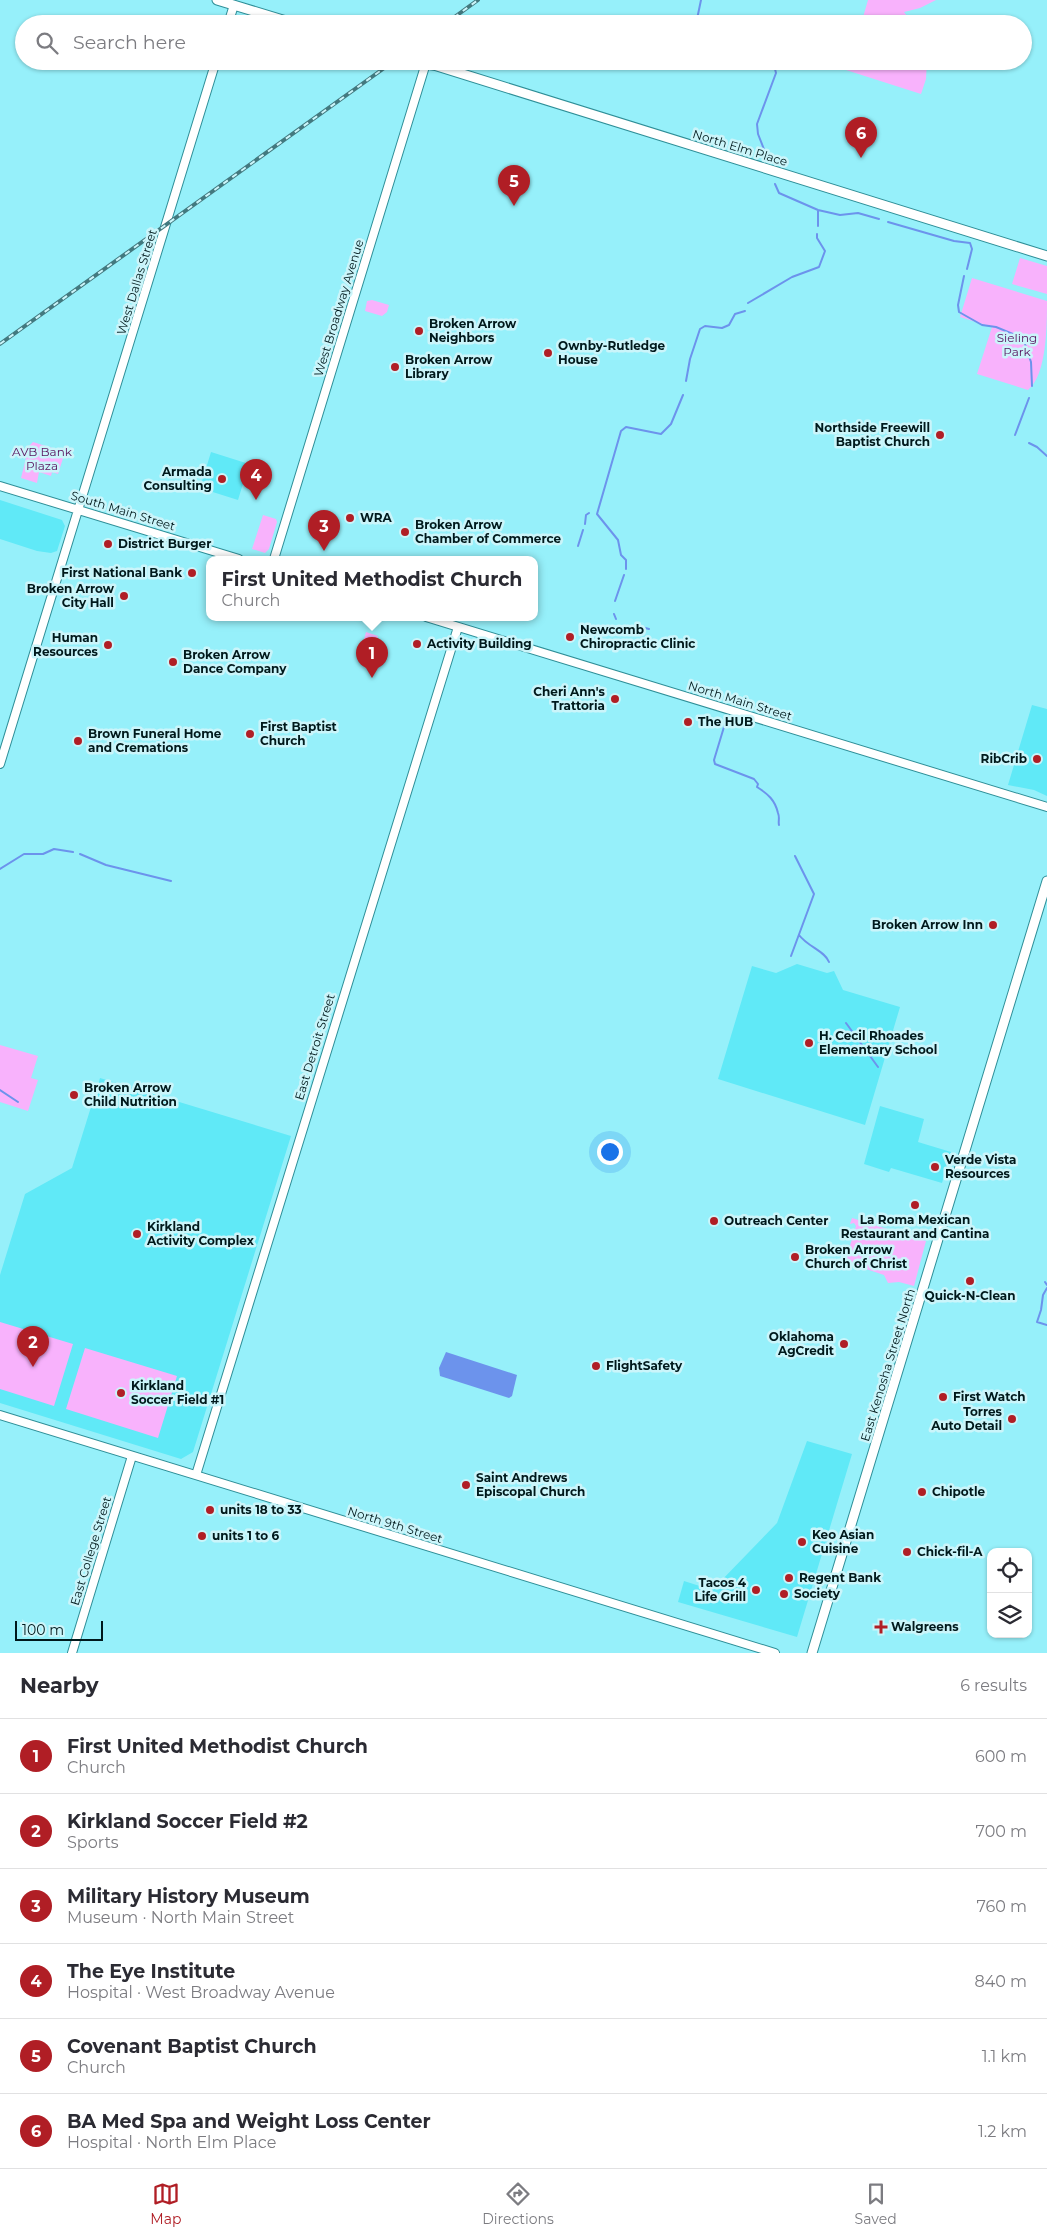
<!DOCTYPE html>
<html lang="en">
<head>
<meta charset="utf-8">
<style>
  :root { --surface:#fff; --page:#f7f7f7; --text:#2b2b33; --muted:#7c7c81; --line:#e1e1e2; --accent:#b01e25 }
  body { margin:0; font-family:Montserrat,sans-serif; background:var(--page); color:var(--text) }
  .controls { position:absolute; right:15px; bottom:15px; display:grid; overflow:hidden; border-radius:10px; box-shadow:0 1px 4px #0004 }
  .controls button { width:45px; height:45px; display:grid; place-items:center; padding:0; border:0; border-bottom:1px solid var(--line); background:var(--surface); color:var(--text); font:25px sans-serif }
  .scale { position:absolute; left:15px; bottom:12px; width:88px; box-sizing:border-box; padding-left:5px; border:2px solid #00191c; border-top:0; font-size:14px; line-height:18px; white-space:nowrap; color:#00191c; -webkit-text-stroke:4px #cbf5fa; paint-order:stroke }
  .you { position:absolute; left:609px; top:1151px; width:18px; height:18px; margin:-12px; border:4px solid #fff; border-radius:50%; background:#1a73e8; box-shadow:0 0 0 8px #1a73e833 }
  .badge { display:grid; place-items:center; width:32px; height:32px; border-radius:50%; background:var(--accent); color:#fff; font-size:16px; font-weight:700 }
  .pin { position:absolute; translate:-50% -41px; filter:drop-shadow(0 1px 2px #0008) }
  .pin::after { content:''; position:absolute; top:26px; width:18px; height:15px; background:inherit; clip-path:polygon(0 0,100% 0,50% 100%) }
  .popup { position:absolute; left:206px; top:556px; width:332px; height:65px; box-sizing:border-box; display:grid; place-content:center; border-radius:10px; background:var(--surface); filter:drop-shadow(0 1px 4px #0005); font-size:16px; white-space:nowrap; color:var(--muted) }
  .popup b { font-size:19px; color:var(--text) }
  .popup::after { content:''; position:absolute; left:50%; top:100%; margin-left:-10px; border:10px solid transparent; border-top-color:var(--surface) }
  .list { margin:0; padding:0; list-style:none }
  h2 { display:flex; justify-content:space-between; align-items:center; height:65px; margin:0; padding:0 20px; font-size:21px }
  h2 small { font-size:16px; font-weight:400; color:var(--muted) }
  .list li { display:grid; grid-template-columns:32px 1fr auto; gap:15px; align-items:center; box-sizing:border-box; height:75px; padding:0 20px; border-top:1px solid var(--line) }
  .list b { display:block; font-size:19px; white-space:nowrap }
  .list p { margin:0; font-size:16px; white-space:nowrap; color:var(--muted) }
  .list em { font-size:16px; font-style:normal; color:var(--muted) }
  .icon { flex:none; width:28px; height:28px; fill:none; stroke:currentColor; stroke-width:2; stroke-linecap:round; stroke-linejoin:round }
  .map { position:relative; flex:none; width:1047px; height:1653px; overflow:hidden }
  .search { position:absolute; background:var(--surface); box-shadow:0 1px 4px #0004; left:15px; right:15px; top:15px; height:55px; display:flex; align-items:center; gap:12px; box-sizing:border-box; padding:0 18px; border-radius:28px; color:var(--muted); font-size:19px }
  .sheet { height:515px; background:var(--surface) }
  nav { display:flex; justify-content:space-around; align-items:center; box-sizing:border-box; height:70px; border-top:1px solid var(--line); background:var(--surface); font-size:14px; color:var(--muted) }
  nav a { display:grid; justify-items:center; gap:2px }
  nav .on { color:var(--accent) }
  .map>svg:first-child { display:block }
</style>
</head>
<body>
<div class="map">
<svg width="1047" height="1653" viewBox="0 0 1047 1653">
  <rect width="100%" height="100%" fill="#96f0fa"/>
  <path fill="#60e9f7" d="M 211,452 L 249,464 L 238,500 L 200,488 Z
    M 0,500 L 62,520 L 65,526 L 57,551 L 51,553 L 37,551 L 0,539 Z
    M 1032,705 L 1047,709 L 1047,796 L 1034,790 L 1008,785 Z
    M 797,964 L 827,973 L 834,971 L 843,990 L 900,1007 L 865,1125 L 718,1079 L 752,966 L 776,973 Z
    M 100,1078 L 291,1136 L 193,1452 L 181,1459 L 0,1403 L 0,1275 L 25,1194 L 72,1168 Z
    M 880,1106 L 924,1119 L 918,1142 L 951,1152 L 942,1183 L 891,1168 L 889,1172 L 864,1164 Z
    M 807,1441 L 852,1454 L 797,1637 L 678,1602 L 684,1581 L 706,1588 L 718,1584 L 777,1523 Z"/>
  <path fill="#f8b2fc" d="M 868,0 L 936,0 L 920,8 L 904,12 L 913,24 L 861,24 Z
    M 848,61 L 927,61 L 926,79 L 921,94 L 846,70 Z
    M 1020,258 L 1047,266 L 1047,294 L 1012,284 Z
    M 972,278 L 1047,301 C 1047,325 1047,375 1028,390 L 977,374 L 992,327 L 960,317 Z
    M 372,300 L 389,305 L 387,312 L 382,316 L 365,311 L 367,301 Z
    M 33,442 L 65,452 L 58,474 L 52,472 L 51,476 L 39,472 L 37,483 L 21,478 L 29,446 Z
    M 263,515 L 276,519 L 277,522 L 269,549 L 265,553 L 252,549 Z
    M 366,632 L 378,636 L 373,651 L 362,647 Z
    M 0,1045 L 38,1056 L 31,1078 L 38,1080 L 28,1111 L 0,1102 Z
    M 852,1218 L 926,1241 L 914,1286 L 899,1282 L 888,1283 L 884,1275 L 845,1262 L 856,1226 L 854,1223 L 850,1224 Z
    M 0,1322 L 73,1344 L 54,1406 L 0,1389 Z
    M 85,1348 L 177,1376 L 158,1438 L 66,1409 Z"/>
  <path fill="#6c93ec" d="M 446,1352 L 517,1375 L 512,1396 L 509,1398 L 440,1376 L 439,1368 Z"/>
  <g fill="none" stroke-linecap="round" stroke-linejoin="round">
    <path stroke="#6c93ec" stroke-width="2" d="M 696,24 L 701,0
      M 766,61 L 774,65 L 776,73 L 757,124 L 758,134 L 767,157
      M 775,184 L 779,193 L 818,210 L 840,215 L 858,213 L 879,219
      M 888,222 L 954,241 L 970,243 L 972,249 L 967,269
      M 818,226 L 818,211
      M 964,276 L 958,305 L 959,312 L 982,325 L 996,327 L 1023,338 L 1031,362 L 1032,386
      M 748,303 L 792,277 L 819,267 L 825,251 L 817,238 L 817,234
      M 686,381 L 690,359 L 700,329 L 705,326 L 722,328 L 729,325 L 735,314 L 745,311
      M 1015,435 L 1029,398
      M 1029,443 L 1037,447 L 1047,456
      M 585,524 L 586,515 L 589,513
      M 578,546 L 583,530
      M 626,569 L 626,560 L 621,555 L 618,540 L 597,514 L 621,431 L 626,427 L 661,434 L 671,424 L 683,395
      M 615,601 L 624,575
      M 614,614 L 616,619
      M 638,626 L 649,629
      M 727,717 L 714,760 L 715,764 L 754,779 L 758,784 L 757,787 C 768,794 775,800 778,813 C 780,818 778,821 779,825
      M 80,854 L 106,865 L 171,881
      M 0,869 L 24,854 L 43,854 L 54,849 L 73,852
      M 799,935 C 808,947 825,951 829,962
      M 791,956 L 814,894 L 795,856
      M 846,1023 L 878,1067
      M 0,1090 L 18,1102
      M 1045,1282 L 1047,1285
      M 1047,1288 L 1043,1295 L 1041,1310 L 1037,1322 L 1047,1325"/>
    <defs>
      <path id="secondary" d="M 228,24 L 234,5
        M 0,486 L 239,559
        M 274,559 L 426,63
        M 426,617 L 1047,807
        M 0,764 L 216,61
        M 0,1415 L 775,1653
        M 196,1475 L 458,627
        M 72,1653 L 132,1456"/>
      <path id="primary" d="M 217,0 L 296,24
        M 403,61 C 415,65 425,63 437,66 L 1047,256
        M 812,1653 L 1047,881"/>
    </defs>
    <use href="#secondary" stroke="#2f8f98" stroke-width="10"/>
    <use href="#primary" stroke="#2f8f98" stroke-width="11"/>
    <use href="#secondary" stroke="#fff" stroke-width="8"/>
    <use href="#primary" stroke="#fff" stroke-width="9"/>
    <defs>
      <path id="rail" d="M 445,24 L 478,0
        M 0,344 L 394,61"/>
    </defs>
    <use href="#rail" stroke="#43797f" stroke-width="4"/>
    <use href="#rail" stroke="#cbf5fa" stroke-width="2" stroke-dasharray="5.5" stroke-linecap="butt"/>
  </g>
  <g fill="#b01e25" stroke="#cbf5fa" stroke-width="2">
    <circle cx="419" cy="331" r="5"/>
    <circle cx="548" cy="353" r="5"/>
    <circle cx="395" cy="367" r="5"/>
    <circle cx="940" cy="435" r="5"/>
    <circle cx="222" cy="479" r="5"/>
    <circle cx="350" cy="518" r="5"/>
    <circle cx="405" cy="532" r="5"/>
    <circle cx="108" cy="544" r="5"/>
    <circle cx="192" cy="573" r="5"/>
    <circle cx="124" cy="596" r="5"/>
    <circle cx="570" cy="637" r="5"/>
    <circle cx="417" cy="644" r="5"/>
    <circle cx="108" cy="645" r="5"/>
    <circle cx="173" cy="662" r="5"/>
    <circle cx="615" cy="699" r="5"/>
    <circle cx="688" cy="722" r="5"/>
    <circle cx="250" cy="734" r="5"/>
    <circle cx="78" cy="741" r="5"/>
    <circle cx="1037" cy="759" r="5"/>
    <circle cx="993" cy="925" r="5"/>
    <circle cx="809" cy="1043" r="5"/>
    <circle cx="74" cy="1095" r="5"/>
    <circle cx="935" cy="1167" r="5"/>
    <circle cx="915" cy="1205" r="5"/>
    <circle cx="714" cy="1221" r="5"/>
    <circle cx="137" cy="1234" r="5"/>
    <circle cx="795" cy="1257" r="5"/>
    <circle cx="970" cy="1281" r="5"/>
    <circle cx="844" cy="1344" r="5"/>
    <circle cx="596" cy="1366" r="5"/>
    <circle cx="121" cy="1393" r="5"/>
    <circle cx="943" cy="1397" r="5"/>
    <circle cx="1012" cy="1419" r="5"/>
    <circle cx="466" cy="1485" r="5"/>
    <circle cx="922" cy="1492" r="5"/>
    <circle cx="210" cy="1510" r="5"/>
    <circle cx="202" cy="1536" r="5"/>
    <circle cx="802" cy="1542" r="5"/>
    <circle cx="907" cy="1552" r="5"/>
    <circle cx="789" cy="1578" r="5"/>
    <circle cx="756" cy="1590" r="5"/>
    <circle cx="784" cy="1594" r="5"/>
    <path d="M878.5 1619.5h5v5h5v5h-5v5h-5v-5h-5v-5h5z"/>
  </g>
  <g text-anchor="middle" stroke-width="5" stroke-linejoin="round" paint-order="stroke">
    <g font-size="12" fill="#00191c" stroke="#cbf5fa">
      <text transform="translate(740 148) rotate(17)" y="4">North Elm Place</text>
      <text transform="translate(137 282) rotate(-73)" y="4">West Dallas Street</text>
      <text transform="translate(339 308) rotate(-73)" y="4">West Broadway Avenue</text>
      <text transform="translate(123 511) rotate(17)" y="4">South Main Street</text>
      <text transform="translate(740 701) rotate(17)" y="4">North Main Street</text>
      <text transform="translate(315 1047) rotate(-73)" y="4">East Detroit Street</text>
      <text transform="translate(888 1365) rotate(-73)" y="4">East Kenosha Street North</text>
      <text transform="translate(395 1525) rotate(17)" y="4">North 9th Street</text>
      <text transform="translate(91 1551) rotate(-73)" y="4">East College Street</text>
    </g>
    <g font-size="12" font-weight="bold" fill="#00191c" stroke="#cbf5fa" text-anchor="start">
      <text x="429" y="328">Broken Arrow<tspan x="429" dy="14">Neighbors</tspan></text>
      <text x="558" y="350">Ownby-Rutledge<tspan x="558" dy="14">House</tspan></text>
      <text x="405" y="364">Broken Arrow<tspan x="405" dy="14">Library</tspan></text>
      <text x="930" y="432" text-anchor="end">Northside Freewill<tspan x="930" dy="14">Baptist Church</tspan></text>
      <text x="212" y="476" text-anchor="end">Armada<tspan x="212" dy="14">Consulting</tspan></text>
      <text x="360" y="522">WRA</text>
      <text x="415" y="529">Broken Arrow<tspan x="415" dy="14">Chamber of Commerce</tspan></text>
      <text x="118" y="548">District Burger</text>
      <text x="182" y="577" text-anchor="end">First National Bank</text>
      <text x="114" y="593" text-anchor="end">Broken Arrow<tspan x="114" dy="14">City Hall</tspan></text>
      <text x="580" y="634">Newcomb<tspan x="580" dy="14">Chiropractic Clinic</tspan></text>
      <text x="98" y="642" text-anchor="end">Human<tspan x="98" dy="14">Resources</tspan></text>
      <text x="427" y="648">Activity Building</text>
      <text x="183" y="659">Broken Arrow<tspan x="183" dy="14">Dance Company</tspan></text>
      <text x="605" y="696" text-anchor="end">Cheri Ann's<tspan x="605" dy="14">Trattoria</tspan></text>
      <text x="698" y="726">The HUB</text>
      <text x="260" y="731">First Baptist<tspan x="260" dy="14">Church</tspan></text>
      <text x="88" y="738">Brown Funeral Home<tspan x="88" dy="14">and Cremations</tspan></text>
      <text x="1027" y="763" text-anchor="end">RibCrib</text>
      <text x="983" y="929" text-anchor="end">Broken Arrow Inn</text>
      <text x="819" y="1040">H. Cecil Rhoades<tspan x="819" dy="14">Elementary School</tspan></text>
      <text x="84" y="1092">Broken Arrow<tspan x="84" dy="14">Child Nutrition</tspan></text>
      <text x="945" y="1164">Verde Vista<tspan x="945" dy="14">Resources</tspan></text>
      <text x="915" y="1224" text-anchor="middle">La Roma Mexican<tspan x="915" dy="14">Restaurant and Cantina</tspan></text>
      <text x="724" y="1225">Outreach Center</text>
      <text x="147" y="1231">Kirkland<tspan x="147" dy="14">Activity Complex</tspan></text>
      <text x="805" y="1254">Broken Arrow<tspan x="805" dy="14">Church of Christ</tspan></text>
      <text x="970" y="1300" text-anchor="middle">Quick-N-Clean</text>
      <text x="834" y="1341" text-anchor="end">Oklahoma<tspan x="834" dy="14">AgCredit</tspan></text>
      <text x="606" y="1370">FlightSafety</text>
      <text x="131" y="1390">Kirkland<tspan x="131" dy="14">Soccer Field #1</tspan></text>
      <text x="953" y="1401">First Watch</text>
      <text x="1002" y="1416" text-anchor="end">Torres<tspan x="1002" dy="14">Auto Detail</tspan></text>
      <text x="476" y="1482">Saint Andrews<tspan x="476" dy="14">Episcopal Church</tspan></text>
      <text x="932" y="1496">Chipotle</text>
      <text x="220" y="1514">units 18 to 33</text>
      <text x="812" y="1539">Keo Asian<tspan x="812" dy="14">Cuisine</tspan></text>
      <text x="212" y="1540">units 1 to 6</text>
      <text x="917" y="1556">Chick-fil-A</text>
      <text x="799" y="1582">Regent Bank</text>
      <text x="746" y="1587" text-anchor="end">Tacos 4<tspan x="746" dy="14">Life Grill</tspan></text>
      <text x="794" y="1598">Society</text>
      <text x="891" y="1631">Walgreens</text>
    </g>
    <g font-size="12" fill="#57115c" stroke="#cbf5fa">
      <text x="1017" y="342">Sieling<tspan x="1017" dy="14">Park</tspan></text>
      <text x="42" y="456">AVB Bank<tspan x="42" dy="14">Plaza</tspan></text>
    </g>
  </g>
</svg>
<div class="controls">
<button><svg class="icon" aria-label="locate" viewBox="0 0 24 24"><circle cx="12" cy="12" r="6"/><path d="M12 2v4M12 18v4M2 12h4M18 12h4"/></svg></button>
<button><svg class="icon" aria-label="layers" viewBox="0 0 24 24"><path d="M12 4l9 5-9 5-9-5zM3 14l9 5 9-5"/></svg></button>
</div>
<div class="scale">100 m</div>
<div class="you"></div>
<div class="pin badge" style="left:372px;top:678px">1</div>
<div class="popup"><b>First United Methodist Church</b>Church</div>
<div class="pin badge" style="left:33px;top:1367px">2</div>
<div class="pin badge" style="left:324px;top:551px">3</div>
<div class="pin badge" style="left:256px;top:500px">4</div>
<div class="pin badge" style="left:514px;top:206px">5</div>
<div class="pin badge" style="left:861px;top:158px">6</div>
<div class="search"><svg class="icon" aria-label="search" viewBox="0 0 24 24"><circle cx="10" cy="10" r="6"/><path d="M15 15l6 6"/></svg>Search here</div>
</div>
<section class="sheet">
<h2>Nearby<small>6 results</small></h2>
<ul class="list">
<li><span class="badge">1</span><div><b>First United Methodist Church</b><p>Church</p></div><em>600 m</em></li>
<li><span class="badge">2</span><div><b>Kirkland Soccer Field #2</b><p>Sports</p></div><em>700 m</em></li>
<li><span class="badge">3</span><div><b>Military History Museum</b><p>Museum · North Main Street</p></div><em>760 m</em></li>
<li><span class="badge">4</span><div><b>The Eye Institute</b><p>Hospital · West Broadway Avenue</p></div><em>840 m</em></li>
<li><span class="badge">5</span><div><b>Covenant Baptist Church</b><p>Church</p></div><em>1.1 km</em></li>
<li><span class="badge">6</span><div><b>BA Med Spa and Weight Loss Center</b><p>Hospital · North Elm Place</p></div><em>1.2 km</em></li>
</ul>
</section>
<nav>
<a class="on"><svg class="icon" aria-label="map" viewBox="0 0 24 24"><path d="M3 6l6-2 6 2 6-2v14l-6 2-6-2-6 2zM9 4v14M15 6v14"/></svg>Map</a>
<a><svg class="icon" aria-label="directions" viewBox="0 0 24 24"><path d="M12 3l9 9-9 9-9-9zM9 14v-3h6M13 9l2 2-2 2"/></svg>Directions</a>
<a><svg class="icon" aria-label="saved" viewBox="0 0 24 24"><path d="M7 4h10v16l-5-4-5 4z"/></svg>Saved</a>
</nav>
</body>
</html>
